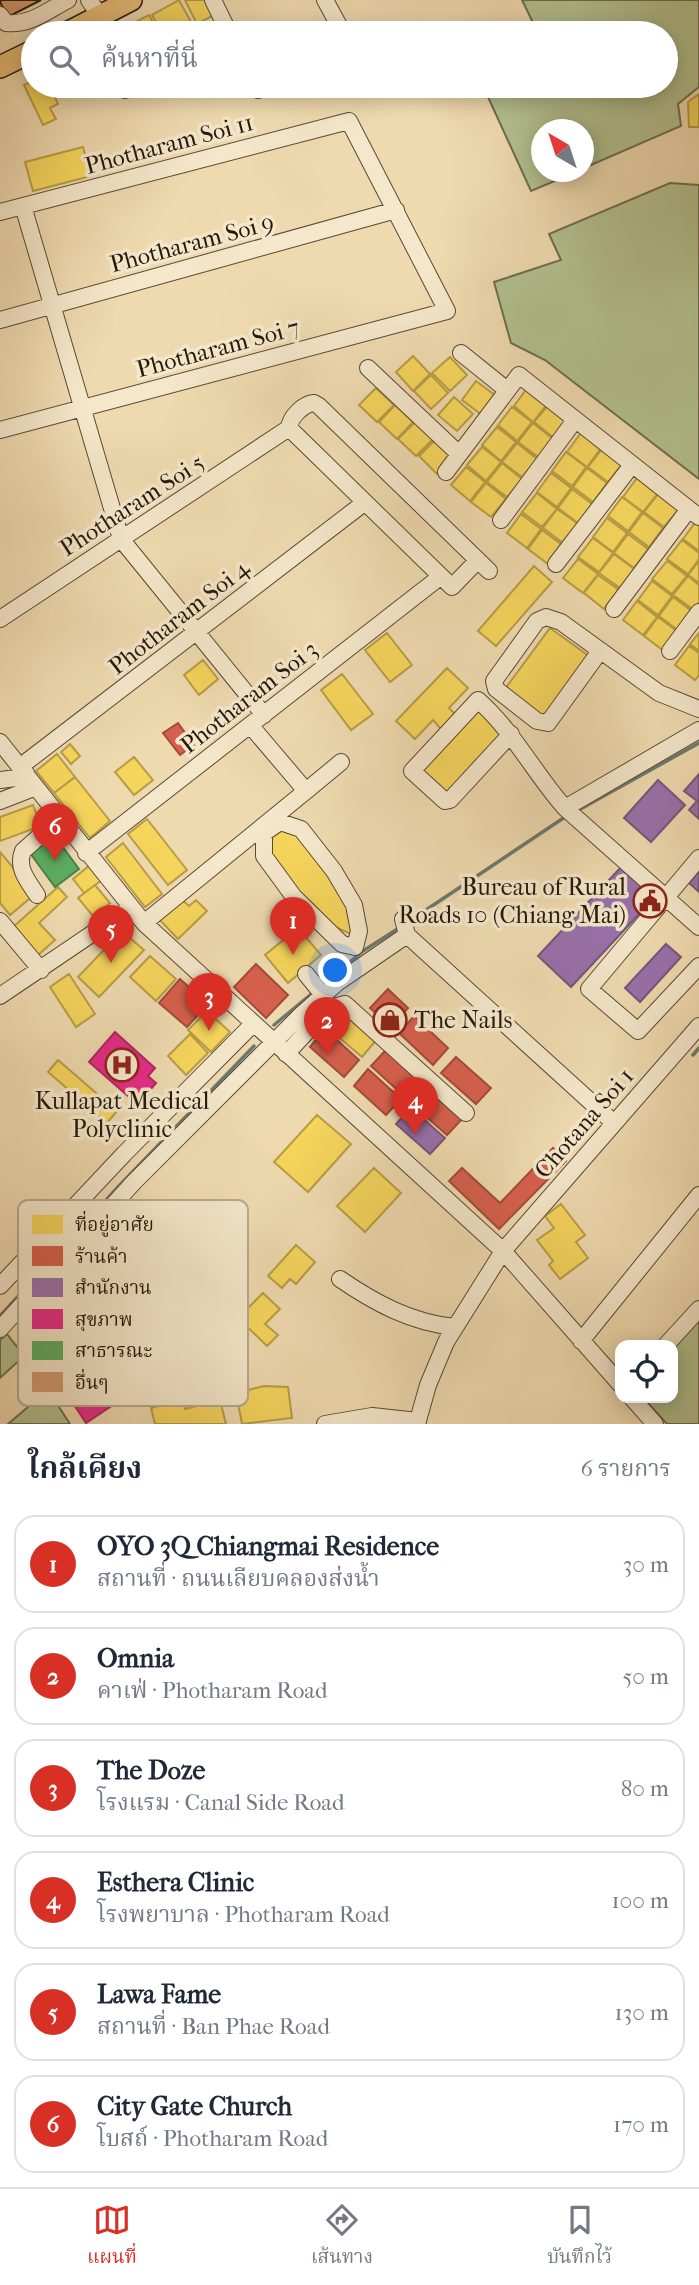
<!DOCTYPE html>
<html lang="th">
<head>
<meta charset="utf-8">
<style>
  :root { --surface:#fff; --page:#f2f2f3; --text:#1f2937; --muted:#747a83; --line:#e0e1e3; --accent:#d93025 }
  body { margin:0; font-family:"IM FELL French Canon","Noto Serif Thai",serif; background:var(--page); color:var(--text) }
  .controls { position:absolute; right:21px; bottom:21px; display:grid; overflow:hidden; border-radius:14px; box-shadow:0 4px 18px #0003 }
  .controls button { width:63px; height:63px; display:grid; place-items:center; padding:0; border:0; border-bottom:2px solid var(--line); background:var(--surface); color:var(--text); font:35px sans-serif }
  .compass { position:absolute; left:531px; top:119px; width:63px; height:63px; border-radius:50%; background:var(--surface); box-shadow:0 4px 18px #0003; rotate:321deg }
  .you { position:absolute; left:336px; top:971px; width:24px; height:24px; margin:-18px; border:5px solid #fff; border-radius:50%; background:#1a73e8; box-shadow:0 0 0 10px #1a73e833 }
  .badge { display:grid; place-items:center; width:46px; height:46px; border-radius:50%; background:var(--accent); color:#fff; font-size:23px; font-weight:700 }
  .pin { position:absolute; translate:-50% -58px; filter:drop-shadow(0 2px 4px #0008) }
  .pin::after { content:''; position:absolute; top:37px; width:24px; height:21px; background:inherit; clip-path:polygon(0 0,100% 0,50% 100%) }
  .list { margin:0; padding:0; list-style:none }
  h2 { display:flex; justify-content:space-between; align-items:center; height:91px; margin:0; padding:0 28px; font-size:30px }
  h2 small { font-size:23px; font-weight:400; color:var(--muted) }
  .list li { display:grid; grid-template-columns:46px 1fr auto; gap:21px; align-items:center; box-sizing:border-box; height:98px; margin:0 14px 14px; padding:0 14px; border:2px solid var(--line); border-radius:21px }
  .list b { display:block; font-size:26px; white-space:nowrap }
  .list p { margin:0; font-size:23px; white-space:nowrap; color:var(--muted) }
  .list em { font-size:23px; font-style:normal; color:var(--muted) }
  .icon { flex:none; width:38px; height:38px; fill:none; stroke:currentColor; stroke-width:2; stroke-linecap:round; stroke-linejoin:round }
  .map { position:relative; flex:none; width:699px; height:1424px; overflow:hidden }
  .search { position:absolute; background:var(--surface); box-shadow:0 4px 18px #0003; left:21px; right:21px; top:21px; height:77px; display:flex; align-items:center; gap:18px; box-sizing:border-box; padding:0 24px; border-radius:38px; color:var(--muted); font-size:26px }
  .sheet { height:763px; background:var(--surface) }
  nav { display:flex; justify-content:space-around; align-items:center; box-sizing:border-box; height:98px; border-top:2px solid var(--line); background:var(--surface); font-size:19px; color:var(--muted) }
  nav a { display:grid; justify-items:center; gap:4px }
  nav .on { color:var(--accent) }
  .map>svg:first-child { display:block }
</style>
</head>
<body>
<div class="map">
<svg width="699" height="1424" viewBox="0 0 699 1424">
  <rect width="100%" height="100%" fill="#efdaaf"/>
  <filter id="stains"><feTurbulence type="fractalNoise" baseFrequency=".00286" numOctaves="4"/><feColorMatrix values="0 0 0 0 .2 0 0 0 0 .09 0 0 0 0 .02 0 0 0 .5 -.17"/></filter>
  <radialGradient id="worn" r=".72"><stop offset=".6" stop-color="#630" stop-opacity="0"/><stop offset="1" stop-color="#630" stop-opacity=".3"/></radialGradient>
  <path fill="#b3c18f" stroke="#6c6d4e" stroke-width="2" d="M 522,0 L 699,0 L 699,87 L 678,104 L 681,126 L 584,168 L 584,130 L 542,130 L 542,172 L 576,172 L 531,191 L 488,97 L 511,86 L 666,86 L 666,33 L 538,33 Z
    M 670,183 L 699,185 L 699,479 L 545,360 L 511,343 L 494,282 L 561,260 L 549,234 Z
    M 699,1313 L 699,1424 L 667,1424 L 643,1398 L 673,1398 L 673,1345 Z
    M 7,1334 L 24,1356 L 0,1378 L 0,1340 Z
    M 48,1390 L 70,1424 L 8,1424 Z"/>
  <path fill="#f6d55c" stroke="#b79d44" stroke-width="2" d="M 179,0 L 197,33 L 162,33 L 152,15 Z
    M 185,0 L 209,0 L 216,14 L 197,24 Z
    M 149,15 L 159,33 L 114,33 Z
    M 33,81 L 33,86 L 50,86 L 58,104 L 50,108 L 56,119 L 43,125 L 24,85 Z
    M 699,94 L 699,127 L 689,127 L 688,102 Z
    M 83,147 L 91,176 L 33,191 L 25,162 Z
    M 413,356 L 430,374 L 413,391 L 396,372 Z
    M 450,357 L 467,375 L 450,391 L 432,373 Z
    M 431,375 L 448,393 L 431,409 L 414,391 Z
    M 476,381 L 496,396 L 482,415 L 462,400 Z
    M 528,387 L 548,403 L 533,422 L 514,406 Z
    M 376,388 L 394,405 L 377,422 L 359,405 Z
    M 454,397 L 473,414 L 457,431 L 438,415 Z
    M 549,404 L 568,420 L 554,438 L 534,422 Z
    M 395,405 L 413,422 L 397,439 L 379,422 Z
    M 512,407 L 532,422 L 517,441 L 498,425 Z
    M 415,422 L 433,439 L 416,456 L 398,439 Z
    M 533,423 L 553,439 L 538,457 L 518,442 Z
    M 497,427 L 516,442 L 501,461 L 482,445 Z
    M 581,433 L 601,448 L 587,467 L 567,452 Z
    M 436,439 L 454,457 L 437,474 L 419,456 Z
    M 517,443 L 537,459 L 522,477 L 502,462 Z
    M 482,447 L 501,462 L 486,481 L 467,465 Z
    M 602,449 L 622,464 L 608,482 L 588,467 Z
    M 566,452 L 586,467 L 572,486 L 552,471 Z
    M 502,463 L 522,479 L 507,497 L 487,482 Z
    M 466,467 L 485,482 L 470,501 L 451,485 Z
    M 587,468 L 607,483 L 593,502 L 573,487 Z
    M 551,473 L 571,488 L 557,507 L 537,492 Z
    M 637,478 L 658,493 L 643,512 L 623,497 Z
    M 486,483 L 506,499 L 491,517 L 471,502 Z
    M 572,489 L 592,504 L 578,523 L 558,508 Z
    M 537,493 L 557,509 L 542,527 L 522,512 Z
    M 659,493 L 679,509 L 664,527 L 644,512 Z
    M 622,497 L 642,512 L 628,531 L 608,516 Z
    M 557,509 L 578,524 L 563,543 L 543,528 Z
    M 643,513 L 663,528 L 649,547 L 629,532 Z
    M 521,514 L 541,529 L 527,548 L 507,533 Z
    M 607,518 L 627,533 L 613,552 L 593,537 Z
    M 697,520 L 699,522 L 699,551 L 683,539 Z
    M 542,530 L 562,545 L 548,564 L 528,549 Z
    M 628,534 L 648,549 L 634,568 L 614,553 Z
    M 593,538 L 613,553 L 599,572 L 578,557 Z
    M 682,540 L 699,553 L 699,559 L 688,574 L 667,559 Z
    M 614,554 L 634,569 L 620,588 L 599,573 Z
    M 578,559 L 598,574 L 583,593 L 563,578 Z
    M 667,561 L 687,576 L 672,594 L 652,579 Z
    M 699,561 L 699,583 L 688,575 Z
    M 534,566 L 552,582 L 496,646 L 478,631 Z
    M 598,575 L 619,590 L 604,609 L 584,593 Z
    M 688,576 L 699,585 L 699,603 L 694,610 L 673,595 Z
    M 652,581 L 672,596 L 658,615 L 638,600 Z
    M 673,597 L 693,612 L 679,631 L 659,616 Z
    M 637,601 L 657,617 L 643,635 L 623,620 Z
    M 658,617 L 678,632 L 664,651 L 644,636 Z
    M 550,628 L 589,656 L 544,718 L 505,689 Z
    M 387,633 L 412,665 L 390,682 L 365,650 Z
    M 699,633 L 699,651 L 690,644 Z
    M 689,646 L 699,653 L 699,675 L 695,680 L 675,665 Z
    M 203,660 L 218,679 L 199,695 L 184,675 Z
    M 447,668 L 468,688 L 449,708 L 455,714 L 441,729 L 433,720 L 415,739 L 396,721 Z
    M 342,674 L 373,714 L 351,730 L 321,690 Z
    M 479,708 L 504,731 L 446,793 L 422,770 Z
    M 70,744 L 80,756 L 71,764 L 61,752 Z
    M 57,754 L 75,777 L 54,793 L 36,771 Z
    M 134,757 L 153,780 L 134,795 L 115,772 Z
    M 75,777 L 110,821 L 90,838 L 54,793 Z
    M 33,805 L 41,826 L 0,841 L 0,817 Z
    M 147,819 L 187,870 L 168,885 L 128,834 Z
    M 280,826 L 299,832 L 352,908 L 353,935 L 331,925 L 298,895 L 269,854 L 268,834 Z
    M 123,843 L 162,894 L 145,907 L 106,857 Z
    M 0,852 L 35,894 L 10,915 L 0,903 Z
    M 90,865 L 102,880 L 84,893 L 73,879 Z
    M 95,885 L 110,903 L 93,916 L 78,898 Z
    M 58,887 L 67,897 L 39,923 L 55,940 L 38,955 L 13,927 Z
    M 181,899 L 189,906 L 196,900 L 207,911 L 178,939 L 160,920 Z
    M 298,928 L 321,955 L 288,983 L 265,955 Z
    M 122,931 L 144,950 L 99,997 L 78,977 Z
    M 150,956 L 176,979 L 156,1001 L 130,977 Z
    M 69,974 L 95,1014 L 76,1027 L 50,987 Z
    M 343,1009 L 377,1039 L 362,1057 L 327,1027 Z
    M 207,1011 L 230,1032 L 211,1052 L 188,1030 Z
    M 190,1034 L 208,1053 L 186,1075 L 168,1056 Z
    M 58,1060 L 117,1111 L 107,1123 L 48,1072 Z
    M 317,1115 L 351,1144 L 308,1192 L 274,1162 Z
    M 374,1168 L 401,1193 L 365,1232 L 337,1206 Z
    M 561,1204 L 585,1235 L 576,1242 L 588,1258 L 560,1279 L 549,1265 L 553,1261 L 537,1240 L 554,1228 L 545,1216 Z
    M 296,1245 L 315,1262 L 296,1284 L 290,1279 L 282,1288 L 268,1276 Z
    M 263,1293 L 280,1309 L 265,1324 L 278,1335 L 267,1346 L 238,1318 Z
    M 264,1386 L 288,1387 L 292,1418 L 242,1424 L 236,1393 Z
    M 183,1400 L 185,1409 L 220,1400 L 226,1424 L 155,1424 L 151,1408 Z"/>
  <path fill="#d6604d" stroke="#a14b3a" stroke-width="2" d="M 178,723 L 194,745 L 180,755 L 163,733 Z
    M 256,964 L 288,995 L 266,1018 L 234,987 Z
    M 180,979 L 208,1004 L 187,1027 L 159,1003 Z
    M 388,989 L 408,1008 L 391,1027 L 370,1008 Z
    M 414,1016 L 448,1048 L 433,1065 L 399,1033 Z
    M 325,1029 L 359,1060 L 344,1077 L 310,1047 Z
    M 386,1050 L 419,1080 L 404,1096 L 371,1066 Z
    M 456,1057 L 491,1088 L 476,1104 L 441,1073 Z
    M 368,1069 L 401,1099 L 386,1115 L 354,1086 Z
    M 428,1089 L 462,1119 L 447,1135 L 413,1105 Z
    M 553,1148 L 566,1161 L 499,1229 L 449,1181 L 462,1168 L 500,1203 Z"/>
  <path fill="#9970ab" stroke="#76567b" stroke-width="2" d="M 699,774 L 699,819 L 689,810 L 697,801 L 684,791 Z
    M 658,780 L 685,805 L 651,842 L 624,818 Z
    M 623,865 L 656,896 L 571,987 L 538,956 Z
    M 699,871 L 699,892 L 689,883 Z
    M 666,944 L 681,957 L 640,1002 L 625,988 Z
    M 411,1108 L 445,1138 L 430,1154 L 396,1124 Z"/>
  <path fill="#e7298a" stroke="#ac2464" stroke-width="2" d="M 115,1032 L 155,1068 L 148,1076 L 156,1083 L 143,1098 L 135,1091 L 129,1097 L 89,1062 Z
    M 80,1301 L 105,1340 L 92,1348 L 125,1397 L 86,1423 L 28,1335 Z"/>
  <path fill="#5aae61" stroke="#4a8148" stroke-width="2" d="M 54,835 L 79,869 L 55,887 L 30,853 Z"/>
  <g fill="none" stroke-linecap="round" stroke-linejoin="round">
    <path stroke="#6c7970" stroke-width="3.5" d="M 575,812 L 699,743
      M 408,922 L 568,815
      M 321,986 L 363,951 L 399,928
      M 274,1025 L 315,991
      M 693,1055 L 699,1048
      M 0,1316 L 119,1186 L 254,1046"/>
  </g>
  <path fill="#d39a71" stroke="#24190c" stroke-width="2" d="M 41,0 L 8,17 L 0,2 L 1,0 Z"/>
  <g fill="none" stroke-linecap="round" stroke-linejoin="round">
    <defs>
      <path id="minor" d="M 89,0 L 100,16
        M 213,0 L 229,33
        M 325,0 L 343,33
        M 0,15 L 6,23 C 30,26 48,10 68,0
        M 123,86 L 125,90
        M 256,86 L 258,90
        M 23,206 L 121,539 L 264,715
        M 0,212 L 349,121 L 447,311 L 0,430
        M 0,320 L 396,210
        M 461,353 L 507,390
        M 368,368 L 459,454
        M 289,428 C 290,417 303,404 314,403 L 319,406 L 489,571
        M 289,428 L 452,587 L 478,560
        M 446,472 L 519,375 L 699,517
        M 501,520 L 575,420
        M 556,564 L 632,465
        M 614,609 L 689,509
        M 0,619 L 289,428
        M 600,651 L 548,723 L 537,721 L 496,689 L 494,681 L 537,621 L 546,617 L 561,622 L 659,693 L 699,709
        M 670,651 L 699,612
        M 511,734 L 450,800 L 445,801 L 412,771 L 478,700 C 514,732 534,773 565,808 L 699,927
        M 0,742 L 144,923 L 503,1251 L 620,1384
        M 21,766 L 364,503
        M 0,780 L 16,778 L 26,773
        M 306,791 L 341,762
        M 0,801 L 36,787
        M 565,808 L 699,730
        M 280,822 L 301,829 L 334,871 L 354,905 L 359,931 L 355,947 L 342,944 L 294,897 L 264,856 L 264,833 Z
        M 86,853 L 440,577
        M 699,858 L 589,989 L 638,1031 L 699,966
        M 37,895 C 28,881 16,868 23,851 L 60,818
        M 403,919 L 407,935 L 614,1123
        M 0,921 L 41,970
        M 144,923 L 306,791 L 250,725
        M 306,974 L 323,995
        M 0,996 L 130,908
        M 286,1054 L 329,1008 L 345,1004 L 466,1113
        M 340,1279 C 375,1303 412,1323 455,1327
        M 0,1286 L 124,1154 L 253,1024
        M 0,1329 L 134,1182 L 302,1014 L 337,983 L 407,935
        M 581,1341 L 699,1195
        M 666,1345 L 699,1309
        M 632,1398 L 655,1424
        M 325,1424 L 372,1416 L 418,1421
        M 417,1424 L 428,1385 L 446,1342 L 503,1251 L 699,1026"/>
      <path id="major" d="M 67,33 L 131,0
        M 0,67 L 33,51"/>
    </defs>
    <use href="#minor" stroke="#574935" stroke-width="18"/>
    <use href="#major" stroke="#24190c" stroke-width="24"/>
    <use href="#minor" stroke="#f5e7cb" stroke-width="16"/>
    <use href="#major" stroke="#e8bd78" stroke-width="21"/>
  </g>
  <defs>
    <symbol id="civic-ring" viewBox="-11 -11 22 22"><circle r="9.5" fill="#f5e7cb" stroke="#8f2418" stroke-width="1.5"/><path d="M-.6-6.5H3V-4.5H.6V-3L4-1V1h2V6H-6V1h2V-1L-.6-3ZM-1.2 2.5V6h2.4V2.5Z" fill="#8f2418"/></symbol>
    <symbol id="shop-ring" viewBox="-11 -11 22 22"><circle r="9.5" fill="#f5e7cb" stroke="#8f2418" stroke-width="1.5"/><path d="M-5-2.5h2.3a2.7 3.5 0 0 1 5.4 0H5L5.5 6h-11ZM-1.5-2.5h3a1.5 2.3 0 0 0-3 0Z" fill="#8f2418"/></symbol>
    <symbol id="hospital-ring" viewBox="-11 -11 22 22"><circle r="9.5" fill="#f5e7cb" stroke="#8f2418" stroke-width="1.5"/><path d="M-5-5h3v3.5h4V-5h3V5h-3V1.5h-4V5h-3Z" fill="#8f2418"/></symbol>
  </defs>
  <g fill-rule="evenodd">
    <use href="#civic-ring" x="631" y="882" width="38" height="38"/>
    <use href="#shop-ring" x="371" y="1001" width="38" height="38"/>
    <use href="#hospital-ring" x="103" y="1046" width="38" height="38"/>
  </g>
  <g text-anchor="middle" stroke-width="7" stroke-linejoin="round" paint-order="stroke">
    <g font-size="24" fill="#24190c" stroke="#f5e7cb">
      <text transform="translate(169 144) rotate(-15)" y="8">Photharam Soi 11</text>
      <text transform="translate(192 243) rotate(-15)" y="8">Photharam Soi 9</text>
      <text transform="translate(218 348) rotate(-15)" y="8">Photharam Soi 7</text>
      <text transform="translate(132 505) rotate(-33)" y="8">Photharam Soi 5</text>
      <text transform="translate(179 617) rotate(-38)" y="8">Photharam Soi 4</text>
      <text transform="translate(249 697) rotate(-38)" y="8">Photharam Soi 3</text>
      <text transform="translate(584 1123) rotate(-49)" y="8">Chotana Soi 1</text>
    </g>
    <g font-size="24" fill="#24190c" stroke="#f5e7cb" text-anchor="end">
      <text x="626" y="895">Bureau of Rural<tspan x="626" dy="28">Roads 10 (Chiang Mai)</tspan></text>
      <text x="414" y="1028" text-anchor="start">The Nails</text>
      <text x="122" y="1109" text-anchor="middle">Kullapat Medical<tspan x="122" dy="28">Polyclinic</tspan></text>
    </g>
  </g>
  <rect x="18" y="1200" width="230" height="206" rx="10" fill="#f5e7cb" stroke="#b6a992" stroke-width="2"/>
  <rect x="32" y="1215" width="31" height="19" fill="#f6d55c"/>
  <rect x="32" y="1246" width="31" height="20" fill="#d6604d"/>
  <rect x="32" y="1278" width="31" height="19" fill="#9970ab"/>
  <rect x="32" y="1309" width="31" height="20" fill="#e7298a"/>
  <rect x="32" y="1341" width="31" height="19" fill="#5aae61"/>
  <rect x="32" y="1372" width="31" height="20" fill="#d39a71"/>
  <g font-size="19" fill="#24190c">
    <text x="75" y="1231">ที่อยู่อาศัย</text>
    <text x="75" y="1263">ร้านค้า</text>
    <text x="75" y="1294">สำนักงาน</text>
    <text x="75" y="1326">สุขภาพ</text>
    <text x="75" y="1357">สาธารณะ</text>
    <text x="75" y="1389">อื่นๆ</text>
  </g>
  <rect width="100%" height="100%" filter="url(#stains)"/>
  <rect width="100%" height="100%" fill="url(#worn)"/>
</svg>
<div class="controls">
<button><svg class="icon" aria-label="locate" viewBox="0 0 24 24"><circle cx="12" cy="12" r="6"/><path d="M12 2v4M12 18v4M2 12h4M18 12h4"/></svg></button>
</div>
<svg class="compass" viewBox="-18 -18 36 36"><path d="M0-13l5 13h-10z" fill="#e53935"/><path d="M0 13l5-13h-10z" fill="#747a83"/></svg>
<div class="you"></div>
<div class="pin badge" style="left:293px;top:955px">1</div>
<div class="pin badge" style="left:327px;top:1055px">2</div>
<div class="pin badge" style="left:209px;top:1031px">3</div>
<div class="pin badge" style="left:415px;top:1135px">4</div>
<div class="pin badge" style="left:111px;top:963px">5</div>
<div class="pin badge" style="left:55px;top:861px">6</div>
<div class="search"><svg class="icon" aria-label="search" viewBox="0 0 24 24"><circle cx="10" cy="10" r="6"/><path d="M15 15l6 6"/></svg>ค้นหาที่นี่</div>
</div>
<section class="sheet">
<h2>ใกล้เคียง<small>6 รายการ</small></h2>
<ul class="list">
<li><span class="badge">1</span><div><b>OYO 3Q Chiangmai Residence</b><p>สถานที่ · ถนนเลียบคลองส่งน้ำ</p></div><em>30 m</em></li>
<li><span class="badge">2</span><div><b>Omnia</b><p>คาเฟ่ · Photharam Road</p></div><em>50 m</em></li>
<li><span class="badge">3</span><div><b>The Doze</b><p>โรงแรม · Canal Side Road</p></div><em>80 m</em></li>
<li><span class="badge">4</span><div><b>Esthera Clinic</b><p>โรงพยาบาล · Photharam Road</p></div><em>100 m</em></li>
<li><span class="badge">5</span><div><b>Lawa Fame</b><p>สถานที่ · Ban Phae Road</p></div><em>130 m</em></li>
<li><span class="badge">6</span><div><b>City Gate Church</b><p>โบสถ์ · Photharam Road</p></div><em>170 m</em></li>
</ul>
</section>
<nav>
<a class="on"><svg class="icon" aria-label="map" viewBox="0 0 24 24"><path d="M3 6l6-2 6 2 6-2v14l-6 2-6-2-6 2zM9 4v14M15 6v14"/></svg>แผนที่</a>
<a><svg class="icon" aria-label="directions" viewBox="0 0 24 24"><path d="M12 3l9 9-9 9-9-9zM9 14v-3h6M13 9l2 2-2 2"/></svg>เส้นทาง</a>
<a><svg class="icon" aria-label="saved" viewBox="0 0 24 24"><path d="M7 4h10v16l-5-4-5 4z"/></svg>บันทึกไว้</a>
</nav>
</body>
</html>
